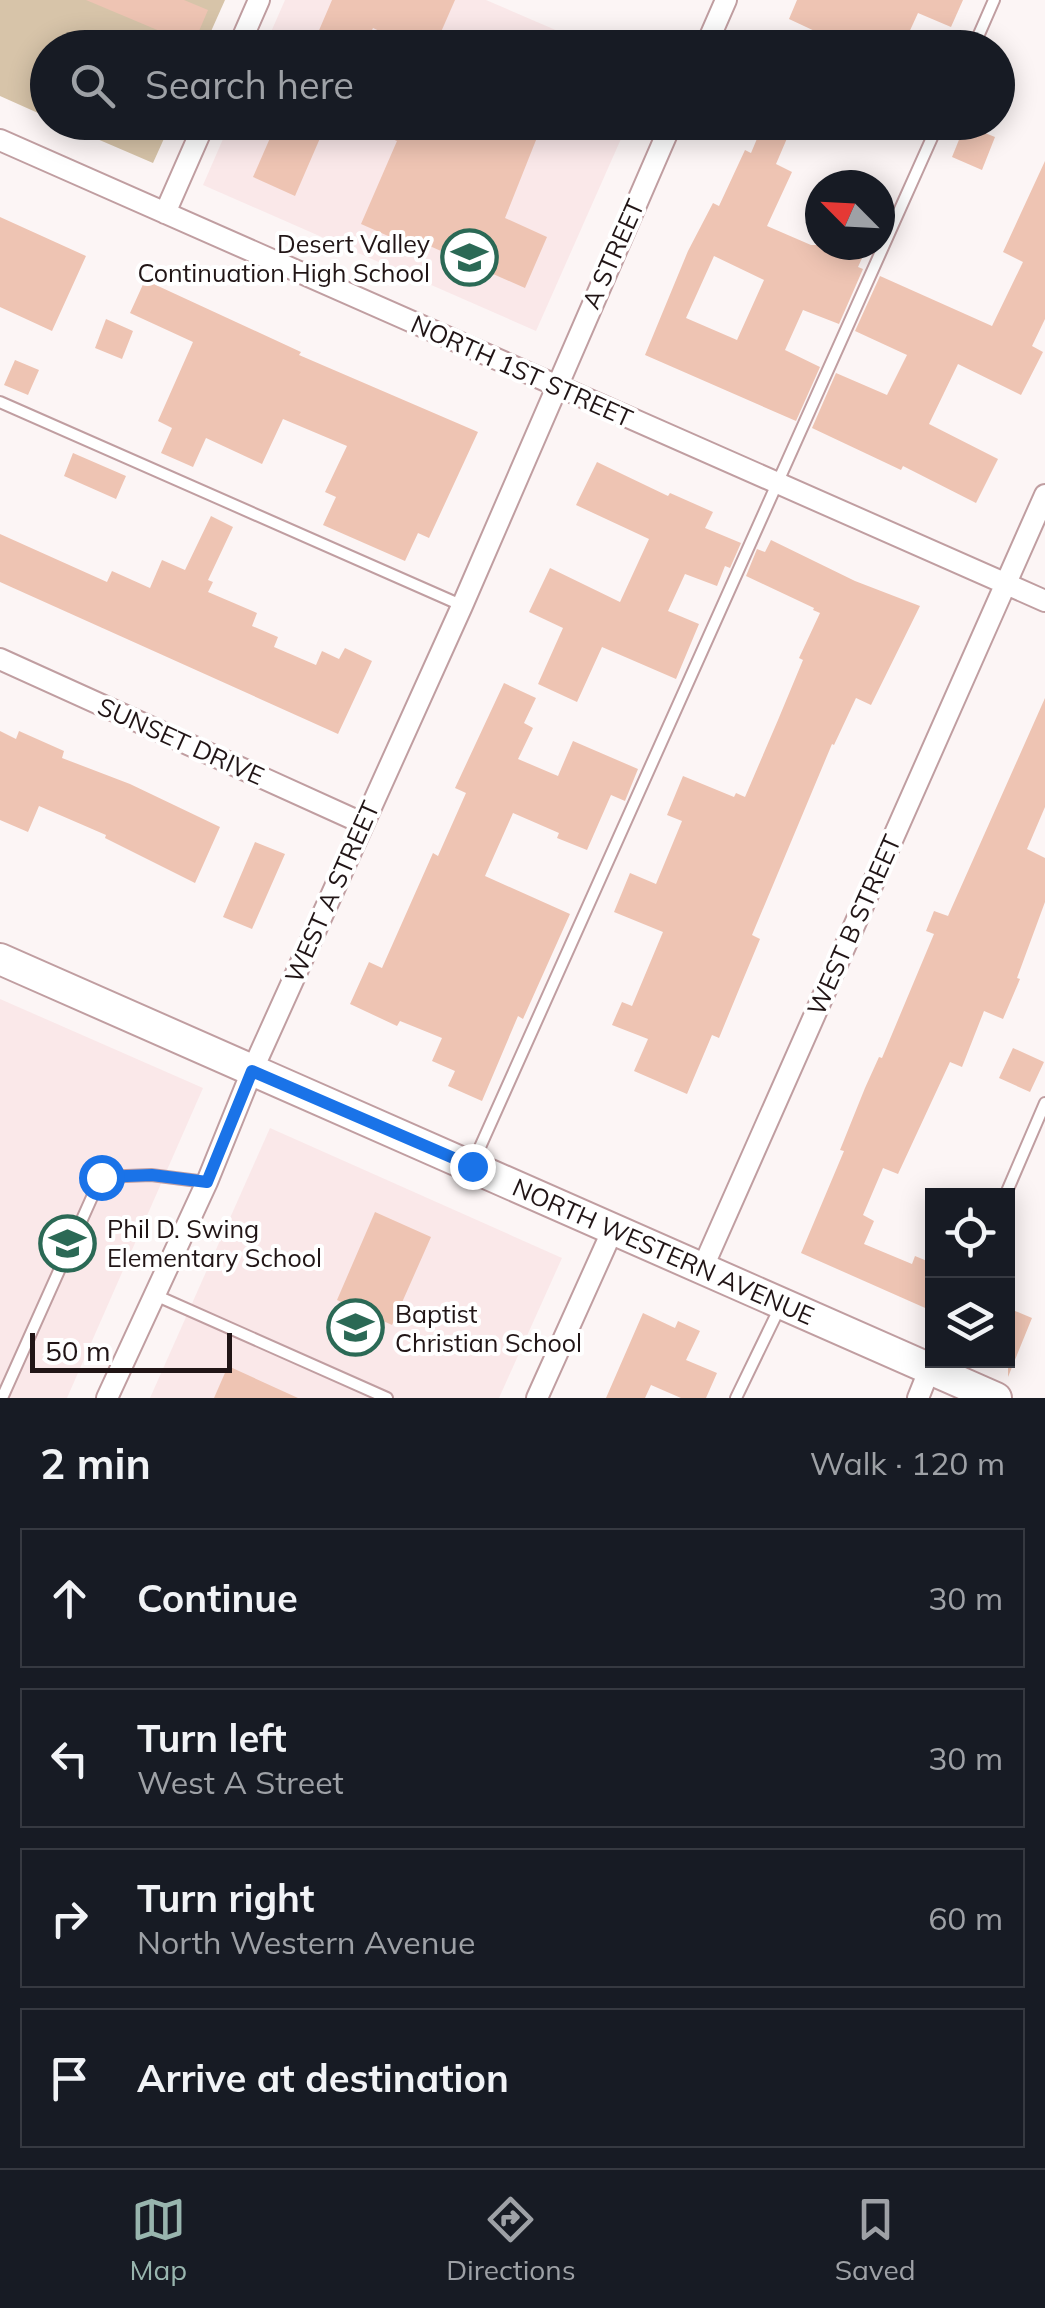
<!DOCTYPE html>
<html lang="en">
<head>
<meta charset="utf-8">
<style>
  :root { --surface:#171b24; --page:#242831; --text:#f1f3f6; --muted:#9ea1a6; --line:#363941; --accent:#98b5ae }
  body { margin:0; font-family:Mulish,sans-serif; background:var(--page); color:var(--text) }
  .controls { position:absolute; right:30px; bottom:30px; display:grid; overflow:hidden; border-radius:0px; box-shadow:0 5px 25px #0003 }
  .controls button { width:90px; height:90px; display:grid; place-items:center; padding:0; border:0; border-bottom:2px solid var(--line); background:var(--surface); color:var(--text); font:50px sans-serif }
  .compass { position:absolute; left:805px; top:170px; width:90px; height:90px; border-radius:50%; background:var(--surface); box-shadow:0 5px 25px #0003; rotate:294deg }
  .scale { position:absolute; left:30px; bottom:25px; width:202px; box-sizing:border-box; padding-left:10px; border:5px solid #211516; border-top:0; font-size:28px; line-height:35px; white-space:nowrap; color:#211516; -webkit-text-stroke:8px #fff; paint-order:stroke }
  .stop { position:absolute; width:30px; height:30px; margin:-22px; border:8px solid #1a73e8; border-radius:50%; background:#fff }
  .stop.end { background:#1a73e8; border-color:#fff; box-shadow:0 2px 10px #0008 }
  .list { margin:0; padding:0; list-style:none }
  h2 { display:flex; justify-content:space-between; align-items:center; height:130px; margin:0; padding:0 40px; font-size:42px }
  h2 small { font-size:32px; font-weight:400; color:var(--muted) }
  .list li { display:grid; grid-template-columns:65px 1fr auto; gap:30px; align-items:center; box-sizing:border-box; height:140px; margin:0 20px 20px; padding:0 20px; border:2px solid var(--line); border-radius:0px }
  .list b { display:block; font-size:38px; white-space:nowrap }
  .list p { margin:0; font-size:32px; white-space:nowrap; color:var(--muted) }
  .list em { font-size:32px; font-style:normal; color:var(--muted) }
  .icon { flex:none; width:55px; height:55px; fill:none; stroke:currentColor; stroke-width:2; stroke-linecap:round; stroke-linejoin:round }
  .map { position:relative; flex:none; width:1045px; height:1398px; overflow:hidden }
  .search { position:absolute; background:var(--surface); box-shadow:0 5px 25px #0003; left:30px; right:30px; top:30px; height:110px; display:flex; align-items:center; gap:25px; box-sizing:border-box; padding:0 35px; border-radius:55px; color:var(--muted); font-size:38px }
  .sheet { height:770px; background:var(--surface) }
  nav { display:flex; justify-content:space-around; align-items:center; box-sizing:border-box; height:140px; border-top:2px solid var(--line); background:var(--surface); font-size:28px; color:var(--muted) }
  nav a { display:grid; justify-items:center; gap:5px }
  nav .on { color:var(--accent) }
  .map>svg:first-child { display:block }
</style>
</head>
<body>
<div class="map">
<svg width="1045" height="1398" viewBox="0 0 1045 1398">
  <rect width="100%" height="100%" fill="#fcf5f5"/>
  <path fill="#fae8e9" d="M 285,0 L 486,0 L 595,47 L 264,48 Z
    M 230,123 L 628,123 L 536,331 L 203,185 Z
    M 0,999 L 203,1088 L 67,1398 L 0,1398 Z
    M 270,1128 L 562,1258 L 499,1398 L 150,1398 Z"/>
  <path fill="#d7c4a9" d="M 0,0 L 225,0 L 204,47 L 48,48 L 47,117 L 0,96 Z
    M 60,123 L 171,122 L 171,123 L 153,163 Z"/>
  <path fill="#eec4b3" fill-rule="evenodd" d="M 86,0 L 184,0 L 208,10 L 193,45 Z
    M 332,0 L 455,0 L 434,48 L 416,48 L 373,28 L 364,48 L 327,48 L 314,42 Z
    M 797,0 L 963,0 L 951,27 L 918,13 L 902,48 L 851,48 L 789,19 Z
    M 277,122 L 327,122 L 295,196 L 253,177 Z
    M 352,122 L 523,122 L 540,130 L 505,218 L 547,237 L 525,288 L 407,236 L 404,243 L 361,224 L 397,141 Z
    M 764,122 L 794,122 L 776,164 L 792,172 L 767,226 L 811,245 L 868,245 L 858,267 L 863,269 L 839,324 L 803,310 L 785,350 L 820,367 L 796,421 L 645,355 L 688,251 L 713,203 L 719,206 L 745,150 L 751,153 ZM 714,256 L 764,280 L 737,340 L 686,318 Z
    M 965,125 L 995,137 L 982,170 L 952,157 Z
    M 1045,161 L 1045,319 L 1032,346 L 1043,352 L 1021,395 L 958,364 L 929,424 L 998,459 L 976,503 L 903,466 L 901,470 L 812,428 L 836,373 L 887,395 L 907,355 L 855,331 L 880,276 L 992,326 L 1023,262 L 1003,252 Z
    M 0,217 L 86,256 L 52,331 L 0,307 Z
    M 145,280 L 301,352 L 299,355 L 478,432 L 429,538 L 418,533 L 405,561 L 323,525 L 336,497 L 325,492 L 347,446 L 283,419 L 262,464 L 206,438 L 193,467 L 161,453 L 172,428 L 158,421 L 193,342 L 130,313 Z
    M 106,319 L 133,331 L 122,359 L 95,348 Z
    M 15,360 L 39,370 L 28,395 L 4,385 Z
    M 73,453 L 126,476 L 116,499 L 64,476 Z
    M 597,462 L 668,496 L 670,493 L 713,512 L 705,528 L 741,543 L 730,568 L 725,566 L 717,586 L 685,574 L 668,611 L 699,624 L 676,679 L 602,647 L 577,702 L 538,684 L 563,628 L 529,612 L 550,568 L 620,602 L 649,539 L 576,505 Z
    M 211,516 L 233,527 L 208,580 L 213,582 L 208,592 L 257,613 L 252,626 L 278,637 L 274,647 L 316,665 L 322,651 L 339,659 L 345,648 L 372,661 L 338,734 L 0,582 L 0,534 L 107,582 L 112,571 L 150,588 L 162,560 L 185,570 Z
    M 771,540 L 855,581 L 920,606 L 871,705 L 856,698 L 834,745 L 832,744 L 752,935 L 760,939 L 740,987 L 719,1038 L 712,1035 L 687,1094 L 634,1071 L 648,1039 L 612,1025 L 622,1002 L 632,1006 L 663,932 L 614,912 L 630,873 L 656,884 L 682,821 L 667,815 L 683,776 L 734,797 L 736,793 L 745,797 L 778,720 L 803,660 L 799,658 L 820,613 L 813,610 L 814,608 L 746,576 L 757,549 L 765,552 Z
    M 504,683 L 536,698 L 524,723 L 533,728 L 518,759 L 558,776 L 573,741 L 638,769 L 625,801 L 611,795 L 587,850 L 557,838 L 559,833 L 513,813 L 485,876 L 570,914 L 523,1019 L 518,1016 L 482,1101 L 448,1086 L 455,1071 L 432,1061 L 442,1038 L 400,1021 L 397,1026 L 350,1004 L 369,962 L 382,968 L 433,853 L 438,856 L 466,793 L 455,788 Z
    M 1045,698 L 1045,807 L 1027,849 L 1045,858 L 1045,902 L 1017,978 L 1020,979 L 1003,1019 L 984,1011 L 962,1067 L 950,1062 L 898,1174 L 883,1168 L 863,1215 L 874,1221 L 864,1244 L 912,1264 L 915,1256 L 932,1263 L 932,1311 L 801,1253 L 844,1151 L 840,1150 L 865,1088 L 879,1057 L 882,1058 L 934,934 L 926,931 L 934,911 L 948,916 Z
    M 0,731 L 16,739 L 19,731 L 64,751 L 62,758 L 130,784 L 220,827 L 195,883 L 105,838 L 106,835 L 39,806 L 28,832 L 0,820 Z
    M 255,842 L 285,854 L 252,929 L 223,917 Z
    M 1013,1048 L 1044,1062 L 1030,1092 L 999,1078 Z
    M 375,1212 L 431,1237 L 392,1325 L 337,1300 Z
    M 1008,1308 L 1032,1318 L 1008,1377 Z
    M 643,1313 L 675,1328 L 678,1321 L 700,1331 L 686,1360 L 717,1373 L 706,1398 L 681,1398 L 651,1385 L 645,1398 L 606,1398 Z
    M 228,1366 L 298,1398 L 214,1398 Z"/>
  <g fill="none" stroke-linecap="round" stroke-linejoin="round">
    <defs>
      <path id="service" d="M 973,48 L 994,0
        M 0,402 L 461,605
        M 472,1165 L 939,122
        M 1005,1196 L 1045,1103
        M 155,1295 L 387,1398
        M 2,1398 L 101,1177 L 151,1175 L 206,1182
        M 736,1398 L 781,1305"/>
      <path id="minor" d="M 238,48 L 259,0
        M 705,48 L 726,0
        M 0,140 L 1045,601
        M 165,213 L 205,122
        M 0,659 L 362,823
        M 703,1267 L 1045,495
        M 107,1398 L 207,1182 L 252,1071 L 462,606 L 672,122
        M 537,1398 L 614,1227
        M 918,1398 L 930,1368"/>
      <g id="secondary">
        <path id="s1" d="M 0,959 L 996,1398"/>
      </g>
    </defs>
    <use href="#service" stroke="#c09ea1" stroke-width="14"/>
    <use href="#minor" stroke="#c09ea1" stroke-width="24"/>
    <use href="#secondary" stroke="#c09ea1" stroke-width="34"/>
    <use href="#service" stroke="#fff" stroke-width="10"/>
    <use href="#minor" stroke="#fff" stroke-width="20"/>
    <use href="#secondary" stroke="#fff" stroke-width="30"/>
  </g>
  <g fill="none" stroke-linecap="round" stroke-linejoin="round">
    <path stroke="#1a73e8" stroke-width="12" d="M 101,1177 L 152,1175 L 207,1182 L 252,1071 L 472,1166"/>
  </g>
  <defs>
    <symbol id="school-ring" viewBox="-11 -11 22 22"><circle r="9.5" fill="#fff" stroke="#2b6955" stroke-width="1.5"/><path d="M0-5L7-2L0 1L-7-2ZM-4 1L0 2.5L4 1V4Q0 6-4 4Z" fill="#2b6955"/></symbol>
  </defs>
  <g fill-rule="evenodd">
    <use href="#school-ring" x="438" y="226" width="63" height="63"/>
    <use href="#school-ring" x="36" y="1212" width="63" height="63"/>
    <use href="#school-ring" x="324" y="1296" width="63" height="63"/>
  </g>
  <g text-anchor="middle" stroke-width="8" stroke-linejoin="round" paint-order="stroke">
    <g font-size="25" fill="#211516" stroke="#fff" text-anchor="start">
      <text x="430" y="253" text-anchor="end">Desert Valley<tspan x="430" dy="29">Continuation High School</tspan></text>
      <text x="107" y="1238">Phil D. Swing<tspan x="107" dy="29">Elementary School</tspan></text>
      <text x="395" y="1323">Baptist<tspan x="395" dy="29">Christian School</tspan></text>
    </g>
    <g font-size="25" fill="#211516" stroke="#fff">
      <text transform="translate(613 254) rotate(-66)" y="9">A STREET</text>
      <text transform="translate(522 371) rotate(24)" y="9">NORTH 1ST STREET</text>
      <text transform="translate(181 741) rotate(24)" y="9">SUNSET DRIVE</text>
      <text transform="translate(332 892) rotate(-66)" y="9">WEST A STREET</text>
      <text transform="translate(854 925) rotate(-66)" y="9">WEST B STREET</text>
      <text dy="9" stroke="none"><textPath href="#s1" startOffset="725">NORTH WESTERN AVENUE</textPath></text>
    </g>
  </g>
</svg>
<div class="controls">
<button><svg class="icon" aria-label="locate" viewBox="0 0 24 24"><circle cx="12" cy="12" r="6"/><path d="M12 2v4M12 18v4M2 12h4M18 12h4"/></svg></button>
<button><svg class="icon" aria-label="layers" viewBox="0 0 24 24"><path d="M12 4l9 5-9 5-9-5zM3 14l9 5 9-5"/></svg></button>
</div>
<svg class="compass" viewBox="-18 -18 36 36"><path d="M0-13l5 13h-10z" fill="#e53935"/><path d="M0 13l5-13h-10z" fill="#9ea1a6"/></svg>
<div class="scale">50 m</div>
<div class="stop" style="left:101px;top:1177px"></div>
<div class="stop end" style="left:472px;top:1166px"></div>
<div class="search"><svg class="icon" aria-label="search" viewBox="0 0 24 24"><circle cx="10" cy="10" r="6"/><path d="M15 15l6 6"/></svg>Search here</div>
</div>
<section class="sheet">
<h2>2 min<small>Walk · 120 m</small></h2>
<ul class="list">
<li><svg class="icon" aria-label="ahead" viewBox="0 0 24 24"><path d="M12 20V5M6 11l6-6 6 6"/></svg><div><b>Continue</b></div><em>30 m</em></li>
<li><svg class="icon" aria-label="left" viewBox="0 0 24 24"><path d="M17 20v-9H6M10 6l-5 5 5 5"/></svg><div><b>Turn left</b><p>West A Street</p></div><em>30 m</em></li>
<li><svg class="icon" aria-label="right" viewBox="0 0 24 24"><path d="M7 20v-9h11M14 6l5 5-5 5"/></svg><div><b>Turn right</b><p>North Western Avenue</p></div><em>60 m</em></li>
<li><svg class="icon" aria-label="arrive" viewBox="0 0 24 24"><path d="M6 21V4h12l-3 4 3 4H6"/></svg><div><b>Arrive at destination</b></div></li>
</ul>
</section>
<nav>
<a class="on"><svg class="icon" aria-label="map" viewBox="0 0 24 24"><path d="M3 6l6-2 6 2 6-2v14l-6 2-6-2-6 2zM9 4v14M15 6v14"/></svg>Map</a>
<a><svg class="icon" aria-label="directions" viewBox="0 0 24 24"><path d="M12 3l9 9-9 9-9-9zM9 14v-3h6M13 9l2 2-2 2"/></svg>Directions</a>
<a><svg class="icon" aria-label="saved" viewBox="0 0 24 24"><path d="M7 4h10v16l-5-4-5 4z"/></svg>Saved</a>
</nav>
</body>
</html>
